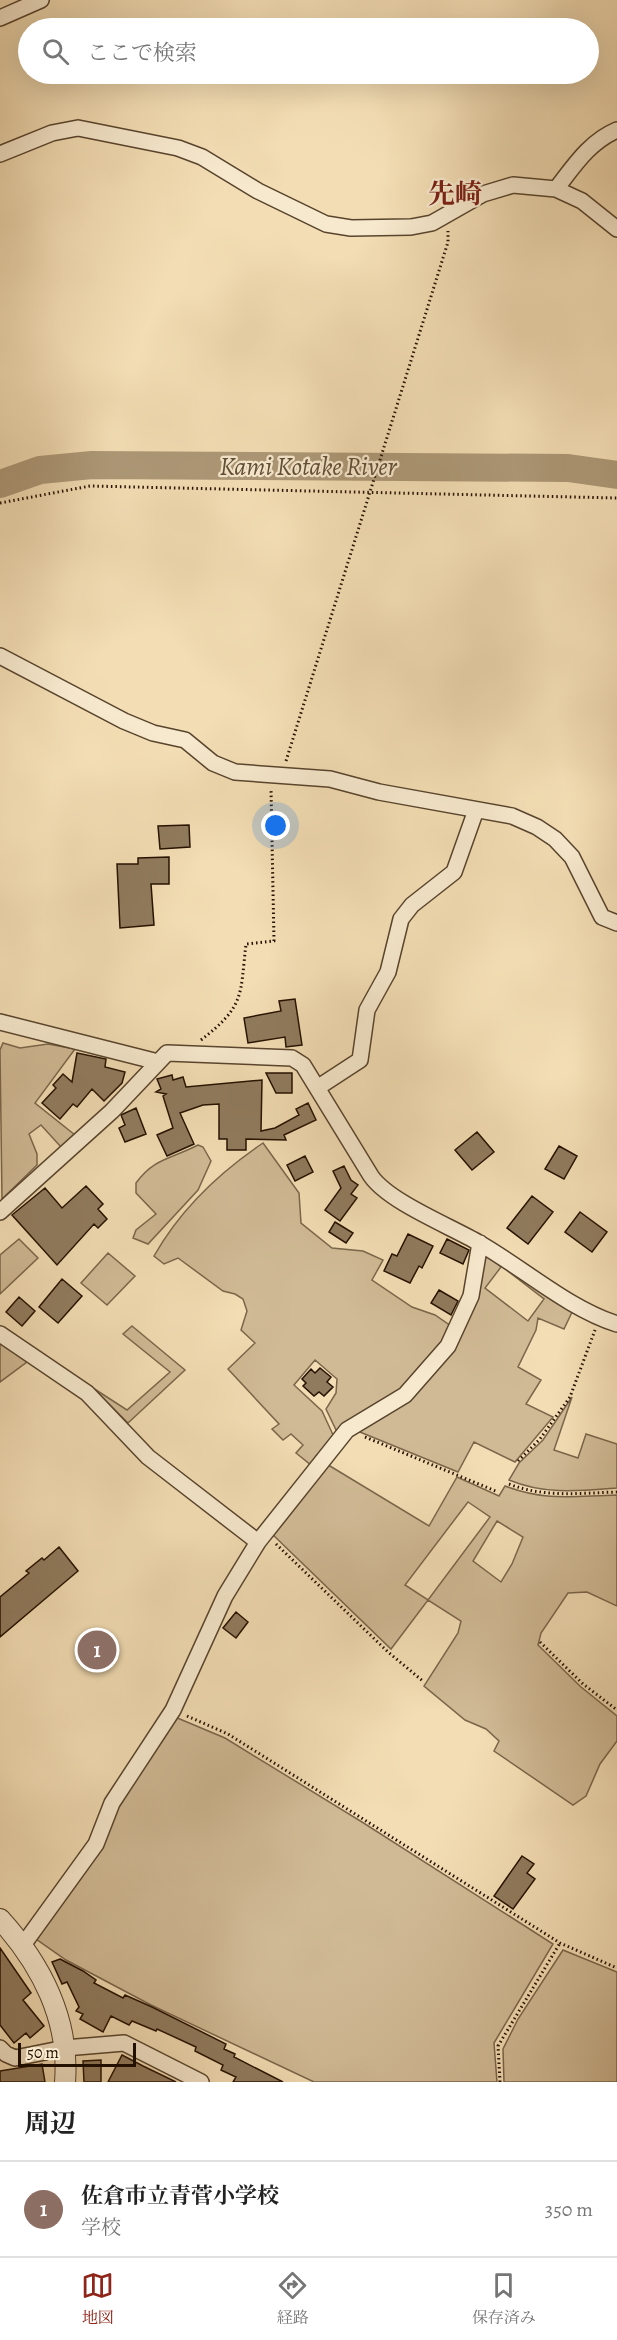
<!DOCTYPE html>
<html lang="ja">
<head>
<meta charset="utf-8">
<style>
  :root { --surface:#fff; --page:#f2f2f2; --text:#222; --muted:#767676; --line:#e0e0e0; --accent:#8f2418 }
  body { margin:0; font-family:Alegreya,"Noto Serif JP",serif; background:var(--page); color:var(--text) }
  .scale { position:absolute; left:18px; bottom:15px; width:118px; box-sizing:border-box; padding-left:6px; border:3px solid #251100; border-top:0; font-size:16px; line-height:21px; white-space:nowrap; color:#251100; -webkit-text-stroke:4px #f7e9ce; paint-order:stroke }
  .you { position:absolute; left:276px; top:826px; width:21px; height:21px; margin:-15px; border:4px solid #fff; border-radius:50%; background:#1a73e8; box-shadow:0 0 0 9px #1a73e833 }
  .badge { display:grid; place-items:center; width:39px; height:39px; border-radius:50%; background:var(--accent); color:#fff; font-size:20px; font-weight:700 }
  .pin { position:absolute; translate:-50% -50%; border:3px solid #fff; box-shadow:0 2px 6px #0006 }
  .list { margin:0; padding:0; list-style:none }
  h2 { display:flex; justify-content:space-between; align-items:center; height:78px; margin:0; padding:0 24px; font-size:26px }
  h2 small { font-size:20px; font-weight:400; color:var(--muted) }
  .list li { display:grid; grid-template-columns:39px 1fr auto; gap:18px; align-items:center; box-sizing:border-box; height:96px; padding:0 24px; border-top:2px solid var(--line) }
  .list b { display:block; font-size:22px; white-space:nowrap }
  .list p { margin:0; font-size:20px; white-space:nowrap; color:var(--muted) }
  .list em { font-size:20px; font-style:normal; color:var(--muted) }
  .icon { flex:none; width:33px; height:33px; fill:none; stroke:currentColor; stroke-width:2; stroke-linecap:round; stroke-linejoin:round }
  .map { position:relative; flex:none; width:617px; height:2082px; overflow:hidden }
  .search { position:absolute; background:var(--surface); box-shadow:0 6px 24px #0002; left:18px; right:18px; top:18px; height:66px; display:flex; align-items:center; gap:15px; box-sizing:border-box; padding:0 21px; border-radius:33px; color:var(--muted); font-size:22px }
  .sheet { height:174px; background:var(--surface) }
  nav { display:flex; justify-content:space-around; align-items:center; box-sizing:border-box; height:84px; border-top:2px solid var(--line); background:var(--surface); font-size:16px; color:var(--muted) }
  nav a { display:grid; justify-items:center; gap:3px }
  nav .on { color:var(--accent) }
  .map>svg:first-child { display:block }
</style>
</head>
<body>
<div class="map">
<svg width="617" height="2082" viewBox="0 0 617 2082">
  <rect width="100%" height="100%" fill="#f3ddb4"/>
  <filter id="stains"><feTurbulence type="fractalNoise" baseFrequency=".00333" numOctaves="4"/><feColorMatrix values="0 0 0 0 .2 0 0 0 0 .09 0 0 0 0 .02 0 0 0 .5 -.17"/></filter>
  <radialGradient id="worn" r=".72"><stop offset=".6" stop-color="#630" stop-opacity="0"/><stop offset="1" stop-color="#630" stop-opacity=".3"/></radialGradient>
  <path fill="#d0ba95" stroke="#7a664a" stroke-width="1.5" fill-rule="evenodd" d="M 3,1043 L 20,1048 L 48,1044 L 75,1049 L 35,1103 L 75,1135 L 61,1147 L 41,1125 L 29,1134 L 37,1154 L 37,1165 L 2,1199 L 0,1050 Z
    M 263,1143 L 299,1193 L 301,1223 L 332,1248 L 363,1251 L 383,1260 L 372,1280 L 412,1307 L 435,1315 L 451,1326 L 425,1372 L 338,1434 L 326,1409 L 336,1393 L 337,1379 L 315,1360 L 294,1385 L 322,1411 L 334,1437 L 316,1456 L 311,1465 L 296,1453 L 303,1445 L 291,1434 L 283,1440 L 272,1429 L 279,1424 L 228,1369 L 255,1343 L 241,1330 L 247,1311 L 243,1299 L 235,1294 L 223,1291 L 178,1258 L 164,1264 L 154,1256 C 180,1210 220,1172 263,1143 Z
    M 198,1145 L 203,1147 L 211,1161 L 198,1190 L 148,1244 L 133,1238 L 136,1230 L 156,1214 L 136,1193 L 136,1183 C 154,1158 171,1159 198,1145 Z
    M 19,1239 L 38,1258 L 0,1294 L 0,1255 Z
    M 108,1253 L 135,1276 L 107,1305 L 81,1283 Z
    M 485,1253 L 501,1267 L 485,1288 L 528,1321 L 544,1299 L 509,1272 L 573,1310 L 564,1329 L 538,1318 L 536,1330 L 518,1367 L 541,1380 L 526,1404 L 553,1417 L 515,1462 L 474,1442 L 458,1472 L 355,1430 L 419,1388 Z
    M 132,1326 L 185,1370 L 128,1423 L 93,1388 L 127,1410 L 170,1372 L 123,1334 Z
    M 0,1339 L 31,1359 L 0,1382 Z
    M 572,1397 L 554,1450 L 578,1458 L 586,1434 L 617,1444 L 617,1488 C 579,1491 545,1495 509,1480 L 519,1463 L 543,1440 Z
    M 325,1463 L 429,1526 L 457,1477 L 499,1496 L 505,1486 C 548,1502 573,1496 617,1495 L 617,1606 L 587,1592 L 568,1593 L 541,1633 L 538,1645 L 581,1687 L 617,1716 L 617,1741 L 600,1764 L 586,1796 L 573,1805 L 494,1751 L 499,1741 L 486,1729 L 465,1720 L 424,1686 L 458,1633 L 461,1621 L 428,1600 L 391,1649 L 271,1533 ZM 468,1502 L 490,1517 L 428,1600 L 405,1585 ZM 497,1521 L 523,1537 L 512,1564 L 501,1582 L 473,1561 Z
    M 175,1717 L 225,1738 L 362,1822 L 553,1944 L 494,2043 L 497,2082 L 314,2082 L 151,2005 L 66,1960 L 36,1939 L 116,1805 Z
    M 563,1950 L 617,1972 L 617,2082 L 504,2082 L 503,2049 L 518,2019 Z"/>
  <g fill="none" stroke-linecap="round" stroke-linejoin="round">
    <path stroke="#ad9877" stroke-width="28" d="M 0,484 L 40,470 L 92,465 L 568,468 L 617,475"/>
  </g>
  <path fill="#907b5e" stroke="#251100" stroke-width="1.5" d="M 189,825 L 190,847 L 160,849 L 158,826 Z
    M 169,857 L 169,884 L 151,884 L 154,925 L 120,928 L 117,864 L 138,864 L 138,858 Z
    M 295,999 L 302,1045 L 286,1047 L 285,1037 L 248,1043 L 244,1018 L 281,1011 L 279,1001 Z
    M 77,1053 L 106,1059 L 105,1067 L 125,1072 L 122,1083 L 104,1101 L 92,1089 L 77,1107 L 73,1104 L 60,1119 L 42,1103 L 56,1088 L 53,1085 L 63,1074 L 72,1082 Z
    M 266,1073 L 292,1073 L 292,1093 L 276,1093 Z
    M 172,1075 L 173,1080 L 183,1077 L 186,1087 L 262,1080 L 261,1131 L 275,1128 L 299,1115 L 296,1109 L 308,1103 L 316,1120 L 284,1135 L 286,1140 L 246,1139 L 246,1150 L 227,1150 L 227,1139 L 219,1139 L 219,1104 L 203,1105 L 180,1113 L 194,1144 L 167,1156 L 157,1135 L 173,1128 L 163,1096 L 166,1094 L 156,1092 L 161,1089 L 157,1079 Z
    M 136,1108 L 146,1134 L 125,1142 L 119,1128 L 125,1125 L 121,1115 Z
    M 477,1132 L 494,1152 L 472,1170 L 455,1150 Z
    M 559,1146 L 577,1156 L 564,1179 L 545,1169 Z
    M 305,1156 L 313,1172 L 295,1181 L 287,1165 Z
    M 344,1166 L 351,1180 L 358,1185 L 351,1194 L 357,1198 L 340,1221 L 325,1210 L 341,1188 L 333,1171 Z
    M 86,1186 L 103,1204 L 98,1209 L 107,1219 L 98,1228 L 94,1224 L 57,1265 L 12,1215 L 45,1188 L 62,1208 Z
    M 532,1196 L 553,1212 L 528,1244 L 507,1228 Z
    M 580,1212 L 607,1232 L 592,1252 L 565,1232 Z
    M 335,1222 L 353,1233 L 346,1243 L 329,1232 Z
    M 408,1234 L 433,1246 L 422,1268 L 419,1266 L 410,1283 L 384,1271 L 392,1254 L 397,1256 Z
    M 447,1239 L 469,1250 L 463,1264 L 440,1253 Z
    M 62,1279 L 82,1296 L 58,1323 L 39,1307 Z
    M 439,1290 L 458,1301 L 451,1315 L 431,1303 Z
    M 19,1297 L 35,1311 L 22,1326 L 6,1312 Z
    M 320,1368 L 331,1377 L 327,1382 L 333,1387 L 324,1396 L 319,1392 L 314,1396 L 303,1386 L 306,1383 L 302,1379 L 311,1369 L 315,1373 Z
    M 59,1547 L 78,1571 L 0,1637 L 0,1597 L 29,1573 L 26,1571 L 42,1558 L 44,1560 Z
    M 236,1612 L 248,1622 L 236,1638 L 223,1628 Z
    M 522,1856 L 534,1864 L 527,1873 L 535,1879 L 513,1909 L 494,1896 Z
    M 0,1948 L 31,1993 L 23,2000 L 44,2026 L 30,2038 L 26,2033 L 14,2043 L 0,2025 Z
    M 60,1959 L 83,1971 L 96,1980 L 94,1983 L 123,1998 L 125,1995 L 152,2007 L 226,2044 L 224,2049 L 235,2054 L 234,2057 L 283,2082 L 233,2082 L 236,2077 L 221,2070 L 223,2065 L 195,2051 L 196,2047 L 157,2029 L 156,2031 L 132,2021 L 129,2025 L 111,2016 L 103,2032 L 80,2019 L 83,2014 L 76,2011 L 79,2007 L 67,1982 L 62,1984 L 52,1962 Z
    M 122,2055 L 143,2066 L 176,2082 L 108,2082 Z
    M 101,2060 L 101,2082 L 84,2082 L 83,2061 Z
    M 42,2064 L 45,2082 L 0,2082 L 0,2071 Z"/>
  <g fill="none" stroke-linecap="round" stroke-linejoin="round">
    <defs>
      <path id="minor" d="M 0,18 L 41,0
        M 0,154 L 52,133 L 78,128 L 178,148 L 202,157 L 258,191 L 326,224 L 351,228 L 411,227 L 432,223 L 483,194 L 513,185 L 556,189 L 582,201 L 617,229
        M 556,189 C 574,166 589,142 617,130
        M 0,656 L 124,721 L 153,733 L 185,740 L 213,763 L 235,772 L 330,779 L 379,792 L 512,816 L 537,827 L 555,839 L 572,857 L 602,917 L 617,923
        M 0,1022 L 158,1062
        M 317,1088 L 360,1060 L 367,1010 L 388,972 L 401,919 L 412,905 L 454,872 L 476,810
        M 0,1212 L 112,1111 L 167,1053 L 292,1058 L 303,1065 L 371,1176 C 389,1202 450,1226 479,1243 C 523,1268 569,1309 617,1324
        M 0,1334 L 87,1393 L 148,1457 L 258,1542
        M 23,1945 L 96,1844 L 112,1803 L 173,1710 L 225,1596 L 258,1542 L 347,1430 L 405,1395 L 448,1346 L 471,1296 L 480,1243
        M 0,2048 L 6,2054 L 15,2058 L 65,2048 L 124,2043 L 201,2082"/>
      <path id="tertiary" d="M 0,1919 C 41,1964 70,2020 65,2082"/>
    </defs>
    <use href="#minor" stroke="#58442d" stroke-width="18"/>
    <use href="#tertiary" stroke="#58442d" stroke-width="22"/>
    <path stroke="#251100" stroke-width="3" stroke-dasharray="1.5 3" stroke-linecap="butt" d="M 0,503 L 90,486 L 617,498
      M 286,761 L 448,242 L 448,231
      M 201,1040 C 245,1006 240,996 246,944 L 274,941 L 271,790
      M 365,1437 L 498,1492
      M 518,1461 L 540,1439 L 570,1397 L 595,1330
      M 509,1484 C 545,1498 579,1493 617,1492
      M 276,1544 L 388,1652 L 424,1682
      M 540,1642 L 583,1684 L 617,1710
      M 187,1716 L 228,1734 L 560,1943 L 617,1968
      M 500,2082 L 498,2046 L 560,1943"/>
    <use href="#minor" stroke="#f7e9ce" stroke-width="15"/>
    <use href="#tertiary" stroke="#f7e9ce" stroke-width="20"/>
  </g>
  <g text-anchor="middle" stroke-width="4.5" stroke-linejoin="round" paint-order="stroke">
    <g font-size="26" font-style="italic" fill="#624e36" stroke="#f7e9ce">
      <text x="308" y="475">Kami Kotake River</text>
    </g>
    <g font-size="27" font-weight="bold" fill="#7a1f14" stroke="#f7e9ce">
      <text x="455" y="203">先崎</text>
    </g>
  </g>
  <rect width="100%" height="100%" filter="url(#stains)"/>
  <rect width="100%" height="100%" fill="url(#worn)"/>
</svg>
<div class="scale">50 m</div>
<div class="you"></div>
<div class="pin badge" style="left:97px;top:1650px;background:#8d6e63">1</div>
<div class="search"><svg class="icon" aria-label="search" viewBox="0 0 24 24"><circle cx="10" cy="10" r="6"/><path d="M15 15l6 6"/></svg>ここで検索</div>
</div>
<section class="sheet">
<h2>周辺<small></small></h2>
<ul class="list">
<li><span class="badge" style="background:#8d6e63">1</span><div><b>佐倉市立青菅小学校</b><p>学校</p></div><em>350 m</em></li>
</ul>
</section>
<nav>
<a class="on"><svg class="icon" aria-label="map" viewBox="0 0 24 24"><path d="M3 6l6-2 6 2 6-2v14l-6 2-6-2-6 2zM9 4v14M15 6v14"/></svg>地図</a>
<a><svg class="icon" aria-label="directions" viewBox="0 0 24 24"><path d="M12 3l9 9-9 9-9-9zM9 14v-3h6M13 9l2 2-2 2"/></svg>経路</a>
<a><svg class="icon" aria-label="saved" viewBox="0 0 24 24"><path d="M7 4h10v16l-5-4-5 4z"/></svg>保存済み</a>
</nav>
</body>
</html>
